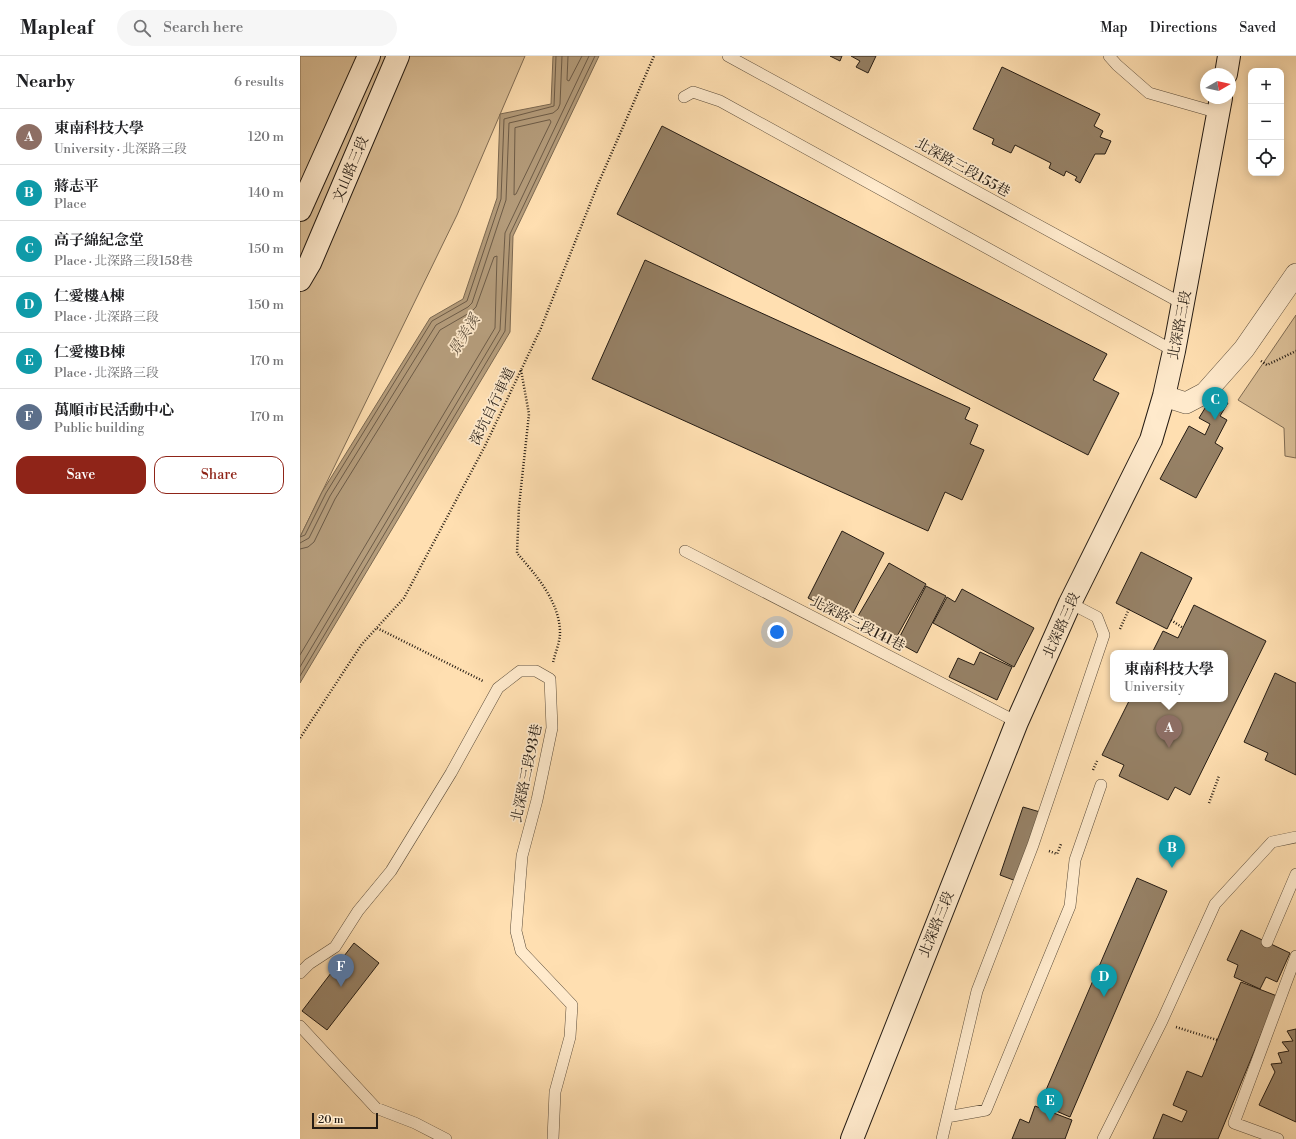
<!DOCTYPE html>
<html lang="en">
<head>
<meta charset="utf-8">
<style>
  :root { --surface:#fff; --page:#f6f6f6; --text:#202124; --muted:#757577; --line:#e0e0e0; --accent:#8f2418 }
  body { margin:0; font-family:"Libre Bodoni","Noto Serif TC",serif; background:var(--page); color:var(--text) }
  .controls { position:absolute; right:12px; top:12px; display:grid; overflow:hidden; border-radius:8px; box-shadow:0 2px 10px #0003 }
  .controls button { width:36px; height:36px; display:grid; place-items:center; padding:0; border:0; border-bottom:1px solid var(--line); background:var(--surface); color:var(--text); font:20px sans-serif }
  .compass { position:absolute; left:900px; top:12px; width:36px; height:36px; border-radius:50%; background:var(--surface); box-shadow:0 2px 10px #0003; rotate:81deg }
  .scale { position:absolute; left:12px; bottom:10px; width:66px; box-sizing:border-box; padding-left:4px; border:2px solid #251c14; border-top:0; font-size:11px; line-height:14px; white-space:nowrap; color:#251c14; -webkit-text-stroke:3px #ffeacc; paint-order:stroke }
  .you { position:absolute; left:477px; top:576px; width:14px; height:14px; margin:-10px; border:3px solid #fff; border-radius:50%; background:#1a73e8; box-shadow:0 0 0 6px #1a73e833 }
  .badge { display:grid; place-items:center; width:26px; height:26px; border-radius:50%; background:var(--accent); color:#fff; font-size:13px; font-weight:700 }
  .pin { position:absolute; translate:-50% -33px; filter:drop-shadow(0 1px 2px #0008) }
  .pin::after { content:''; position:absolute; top:21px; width:14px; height:12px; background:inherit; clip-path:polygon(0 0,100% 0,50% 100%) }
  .popup { position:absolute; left:810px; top:594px; width:118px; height:52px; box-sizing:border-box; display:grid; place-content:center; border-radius:8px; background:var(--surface); filter:drop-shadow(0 1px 3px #0005); font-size:13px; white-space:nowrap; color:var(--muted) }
  .popup b { font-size:15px; color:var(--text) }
  .popup::after { content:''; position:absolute; left:50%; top:100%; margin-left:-8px; border:8px solid transparent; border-top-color:var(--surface) }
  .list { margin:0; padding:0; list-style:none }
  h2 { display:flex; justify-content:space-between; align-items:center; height:52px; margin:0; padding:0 16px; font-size:17px }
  h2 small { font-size:13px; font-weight:400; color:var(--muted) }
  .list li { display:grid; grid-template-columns:26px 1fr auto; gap:12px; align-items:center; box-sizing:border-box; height:56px; padding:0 16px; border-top:1px solid var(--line) }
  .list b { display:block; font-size:15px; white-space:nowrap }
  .list p { margin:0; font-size:13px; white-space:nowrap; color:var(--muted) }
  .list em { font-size:13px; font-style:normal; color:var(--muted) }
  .actions { display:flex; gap:8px; padding:12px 16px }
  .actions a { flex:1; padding:9px 0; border:1px solid var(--accent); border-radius:12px; text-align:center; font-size:14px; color:var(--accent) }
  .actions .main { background:var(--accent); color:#fff }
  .icon { flex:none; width:22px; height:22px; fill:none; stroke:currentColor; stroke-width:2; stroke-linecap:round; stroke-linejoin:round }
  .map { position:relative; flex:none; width:996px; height:1083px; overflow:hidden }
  header { display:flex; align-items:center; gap:24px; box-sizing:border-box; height:56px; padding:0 20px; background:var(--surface); border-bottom:1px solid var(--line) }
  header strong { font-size:19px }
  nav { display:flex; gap:22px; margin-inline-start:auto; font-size:14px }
  .search { width:280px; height:36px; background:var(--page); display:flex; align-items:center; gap:10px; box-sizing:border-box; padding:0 14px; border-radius:22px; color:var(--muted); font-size:15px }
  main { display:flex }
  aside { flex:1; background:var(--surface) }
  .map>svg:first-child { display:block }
</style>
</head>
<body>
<header>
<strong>Mapleaf</strong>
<div class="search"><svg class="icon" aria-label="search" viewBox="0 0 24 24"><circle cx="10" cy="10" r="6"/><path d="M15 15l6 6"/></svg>Search here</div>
<nav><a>Map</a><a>Directions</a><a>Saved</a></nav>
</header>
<main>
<aside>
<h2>Nearby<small>6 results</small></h2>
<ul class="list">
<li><span class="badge" style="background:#8d6e63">A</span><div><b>東南科技大學</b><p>University · 北深路三段</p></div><em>120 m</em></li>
<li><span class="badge" style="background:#0f9aa8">B</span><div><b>蔣志平</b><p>Place</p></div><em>140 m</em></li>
<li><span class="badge" style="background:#0f9aa8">C</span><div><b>高子綿紀念堂</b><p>Place · 北深路三段158巷</p></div><em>150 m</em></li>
<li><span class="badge" style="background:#0f9aa8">D</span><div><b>仁愛樓A棟</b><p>Place · 北深路三段</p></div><em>150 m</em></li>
<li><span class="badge" style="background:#0f9aa8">E</span><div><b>仁愛樓B棟</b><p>Place · 北深路三段</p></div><em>170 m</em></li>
<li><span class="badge" style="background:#5c6f8a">F</span><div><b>萬順市民活動中心</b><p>Public building</p></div><em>170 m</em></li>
</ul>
<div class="actions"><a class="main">Save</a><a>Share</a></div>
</aside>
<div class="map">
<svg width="996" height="1083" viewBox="0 0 996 1083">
  <rect width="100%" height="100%" fill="#ffdfb1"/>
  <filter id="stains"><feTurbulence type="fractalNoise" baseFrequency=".005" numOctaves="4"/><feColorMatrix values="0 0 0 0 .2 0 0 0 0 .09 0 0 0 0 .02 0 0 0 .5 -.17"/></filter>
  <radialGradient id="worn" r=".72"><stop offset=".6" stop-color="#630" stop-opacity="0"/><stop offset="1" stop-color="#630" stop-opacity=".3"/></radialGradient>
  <path fill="#dabe96" stroke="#806d55" d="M 0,0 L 225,0 L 157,159 L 0,481 Z
    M 996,259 L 996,402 L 985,400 L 984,372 L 938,344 Z"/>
  <path fill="#b59d7c" stroke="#7b6952" d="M 253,0 L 299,0 L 213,180 L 210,276 L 0,627 L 0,481 L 22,436 L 130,262 L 163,243 L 197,142 L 200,58 L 251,48 Z"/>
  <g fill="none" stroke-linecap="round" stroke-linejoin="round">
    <path stroke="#6d5c48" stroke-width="1" d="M 268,0 L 267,24 L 269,25 L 282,0
      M 250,64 L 251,66 L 216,138 L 214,139 L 215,72 Z
      M 0,481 L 5,479 L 26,437 L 132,265 L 167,245 L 201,143 L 204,63 L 254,50 L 256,0
      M 0,487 L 9,482 L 30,440 L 136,269 L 168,251 L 172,247 L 206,144 L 209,67 L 253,57 L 258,53 L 260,48 L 262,0
      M 0,493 L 8,491 L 14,486 L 35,443 L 140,274 L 171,256 L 176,251 L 194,201 L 197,200 L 195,272 L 0,599
      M 0,611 L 200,274 L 205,177 L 289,0
      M 0,620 L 205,275 L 210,178 L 295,0"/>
  </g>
  <path fill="#968166" stroke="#251c14" d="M 530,0 L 542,0 L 540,5 Z
    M 551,0 L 576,0 L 568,17 L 556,11 L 560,5 Z
    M 702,11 L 800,58 L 794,70 L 803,75 L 800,81 L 811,85 L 805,98 L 795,98 L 780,127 L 775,124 L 777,121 L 766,115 L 764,120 L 749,112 L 751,107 L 715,89 L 711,97 L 692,88 L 694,83 L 673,73 Z
    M 362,70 L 807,298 L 793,324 L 819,337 L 788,399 L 317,158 Z
    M 345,204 L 670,352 L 665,363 L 678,369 L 670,388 L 684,394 L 662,444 L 645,436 L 628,475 L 292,323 Z
    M 913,339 L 928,347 L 920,360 L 927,364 L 915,387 L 923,392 L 896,442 L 860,423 L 889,370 L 905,379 L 910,368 L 899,362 Z
    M 542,475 L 584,497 L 550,563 L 508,542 Z
    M 841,496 L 892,522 L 867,573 L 816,547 Z
    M 589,507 L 626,528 L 596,582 L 558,560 Z
    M 626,530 L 646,540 L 617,597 L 597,586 Z
    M 662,533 L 734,572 L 714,611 L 633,567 L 647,541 L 655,546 Z
    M 894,549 L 966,585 L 890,739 L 875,731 L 868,744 L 819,720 L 824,709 L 802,699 L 830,643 L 925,643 L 925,597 L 852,597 L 863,575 L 878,582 Z
    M 680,596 L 712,611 L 697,644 L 649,621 L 658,602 L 674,609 Z
    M 975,617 L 996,627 L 996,719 L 965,704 L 968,697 L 944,686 Z
    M 723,751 L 740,756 L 716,825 L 700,819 Z
    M 837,822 L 867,835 L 770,1061 L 740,1048 Z
    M 941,874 L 990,897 L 977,926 L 966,921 L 960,933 L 934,921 L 938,909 L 927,904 Z
    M 54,887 L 79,907 L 27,974 L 2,955 Z
    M 941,926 L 977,940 L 918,1083 L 853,1083 L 863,1058 L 882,1066 L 887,1055 L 873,1049 L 887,1015 L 902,1021 Z
    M 996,973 L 996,1066 L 959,1049 L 975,1016 L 971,1008 L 982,1007 L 978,997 L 989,995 L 982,986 L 993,985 L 987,975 Z
    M 735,1050 L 772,1064 L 765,1083 L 712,1083 L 720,1063 L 729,1067 Z"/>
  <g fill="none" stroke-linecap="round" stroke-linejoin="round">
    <defs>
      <path id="lane" d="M 428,0 L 883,248
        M 809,0 L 817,9 L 849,37 L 919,57
        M 384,41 L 393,36 L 420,45 L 874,295
        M 385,495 L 717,666
        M 967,886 L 996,818
        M 0,917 L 9,908 L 35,891 L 58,855 L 91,815 L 151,717 L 198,632 L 220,615 L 236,615 L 250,623 L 252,672 L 237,744 L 222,800 L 216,875 L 221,895 L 272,949 L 270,981 L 255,1036 L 253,1083
        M 0,970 L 76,1052 L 115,1067 L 146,1083
        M 647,1061 L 686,1054 L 770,850 L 775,804 L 801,729
        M 642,1083 L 677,935 L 733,789 L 804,579 L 797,561 L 770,547
        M 803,1083 L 862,965 L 915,848 L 972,786 L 996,781
        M 978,1083 L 934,1067 L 996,900"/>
      <path id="street" d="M 864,340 L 886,347 L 905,337 L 944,293 L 996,218"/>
      <path id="secondary" d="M 926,18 L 929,0
        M 0,154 L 69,0
        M 0,224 L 10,207 L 98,0
        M 552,1083 L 717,666 L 770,547 L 851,384 L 864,340 L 874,295 L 921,42"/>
    </defs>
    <use href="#lane" stroke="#5c4d3b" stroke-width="12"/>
    <use href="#street" stroke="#5c4d3b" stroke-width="22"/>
    <use href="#secondary" stroke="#251c14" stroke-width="24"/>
    <path stroke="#251c14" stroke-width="2.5" stroke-dasharray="1 2" stroke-linecap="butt" d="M 961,305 L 967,309 L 996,295
      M 221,314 L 229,358 L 219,450 L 217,497 C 236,519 260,546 260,577 C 260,586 255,597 253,607
      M 871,564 L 883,572
      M 77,572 L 183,625
      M 820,573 L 829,553
      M 0,682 L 62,588 L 104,542 L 185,390 L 241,272 L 298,128 L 354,0
      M 793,714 L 798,703
      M 909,747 L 919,720
      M 749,795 L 757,798 L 761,788
      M 876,971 L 917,984"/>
    <use href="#lane" stroke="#ffeacc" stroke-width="11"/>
    <use href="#street" stroke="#ffeacc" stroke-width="21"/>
    <use href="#secondary" stroke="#ffeacc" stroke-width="22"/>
  </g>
  <g text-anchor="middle" stroke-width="3.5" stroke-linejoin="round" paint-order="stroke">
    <g font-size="14" fill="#251c14" stroke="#ffeacc">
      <text transform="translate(663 111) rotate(29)" y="5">北深路三段155巷</text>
      <text transform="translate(50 113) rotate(-67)" y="5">文山路三段</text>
      <text transform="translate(879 269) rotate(-79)" y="5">北深路三段</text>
      <text transform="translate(192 350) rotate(-64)" y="5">深坑自行車道</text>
      <text transform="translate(558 567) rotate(27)" y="5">北深路三段141巷</text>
      <text transform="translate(761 569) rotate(-66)" y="5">北深路三段</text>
      <text transform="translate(226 717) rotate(-78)" y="5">北深路三段93巷</text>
      <text transform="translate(636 868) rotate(-68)" y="5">北深路三段</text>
    </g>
    <g font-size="15" font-style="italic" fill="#5f503e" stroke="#ffeacc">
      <text transform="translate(164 279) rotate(-58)" y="5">景美溪</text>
    </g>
  </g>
  <rect width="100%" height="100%" filter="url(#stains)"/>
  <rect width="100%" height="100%" fill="url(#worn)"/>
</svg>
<div class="controls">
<button>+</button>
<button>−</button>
<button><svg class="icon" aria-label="locate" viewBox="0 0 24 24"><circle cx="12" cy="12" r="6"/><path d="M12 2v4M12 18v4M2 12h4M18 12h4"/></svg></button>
</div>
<svg class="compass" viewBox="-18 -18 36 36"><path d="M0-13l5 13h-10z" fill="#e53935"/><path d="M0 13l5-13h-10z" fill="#757577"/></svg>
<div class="scale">20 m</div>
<div class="you"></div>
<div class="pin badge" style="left:869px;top:692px;background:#8d6e63">A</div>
<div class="popup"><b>東南科技大學</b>University</div>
<div class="pin badge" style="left:872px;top:812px;background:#0f9aa8">B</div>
<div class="pin badge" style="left:915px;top:364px;background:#0f9aa8">C</div>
<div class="pin badge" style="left:804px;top:941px;background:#0f9aa8">D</div>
<div class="pin badge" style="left:750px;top:1065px;background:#0f9aa8">E</div>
<div class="pin badge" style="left:41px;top:931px;background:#5c6f8a">F</div>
</div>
</main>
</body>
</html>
